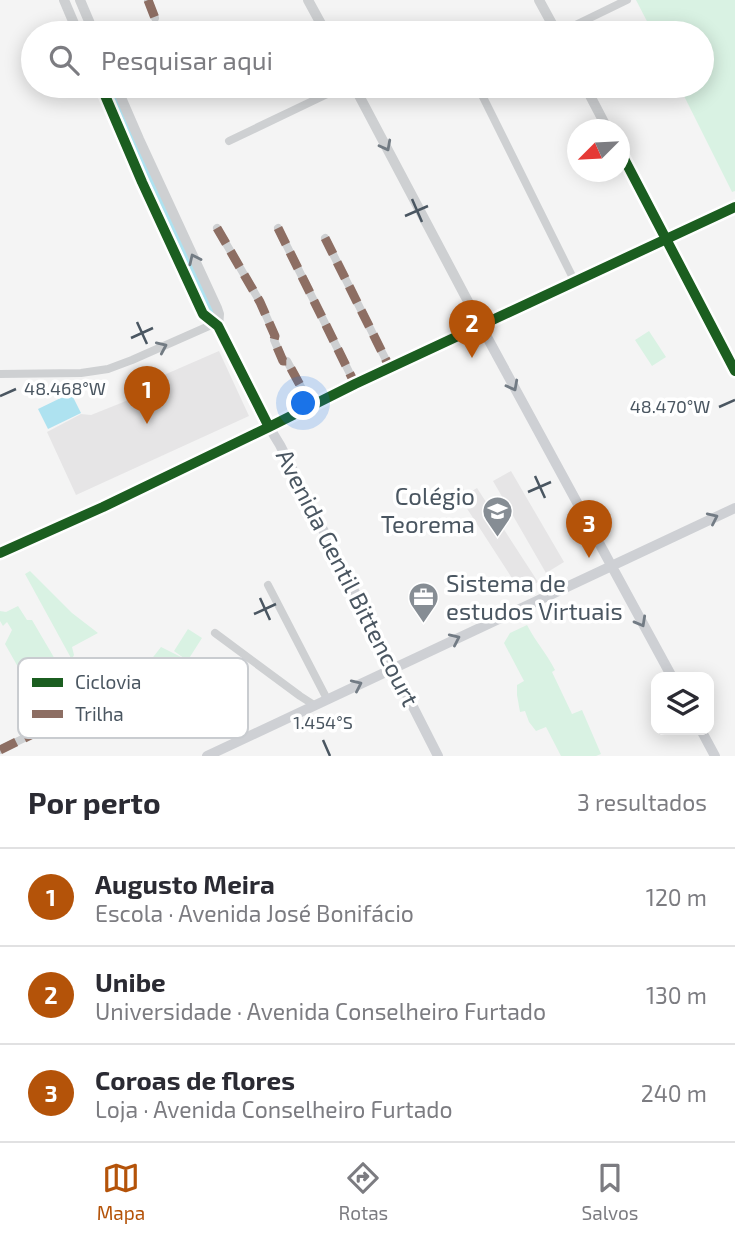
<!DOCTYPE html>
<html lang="pt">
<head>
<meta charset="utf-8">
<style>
  :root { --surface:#fff; --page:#f7f7f7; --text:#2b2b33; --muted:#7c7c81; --line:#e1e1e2; --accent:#b45309 }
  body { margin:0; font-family:"Exo 2",sans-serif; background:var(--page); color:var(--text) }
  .controls { position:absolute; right:21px; bottom:21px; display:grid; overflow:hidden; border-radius:14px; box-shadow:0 4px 18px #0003 }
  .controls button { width:63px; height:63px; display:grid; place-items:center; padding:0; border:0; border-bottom:2px solid var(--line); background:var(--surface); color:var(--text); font:35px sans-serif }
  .compass { position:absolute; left:567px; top:119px; width:63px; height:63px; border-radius:50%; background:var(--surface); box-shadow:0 4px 18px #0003; rotate:246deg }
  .you { position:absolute; left:304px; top:404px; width:24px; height:24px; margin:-18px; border:5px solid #fff; border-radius:50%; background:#1a73e8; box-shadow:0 0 0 10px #1a73e833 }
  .badge { display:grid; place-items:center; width:46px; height:46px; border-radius:50%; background:var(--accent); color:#fff; font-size:23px; font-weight:700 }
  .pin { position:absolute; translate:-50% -58px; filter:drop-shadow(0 2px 4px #0008) }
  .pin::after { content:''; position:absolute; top:37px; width:24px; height:21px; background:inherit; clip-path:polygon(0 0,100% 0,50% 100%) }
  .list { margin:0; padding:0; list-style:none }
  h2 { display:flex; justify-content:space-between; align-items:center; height:91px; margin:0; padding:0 28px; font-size:30px }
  h2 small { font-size:23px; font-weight:400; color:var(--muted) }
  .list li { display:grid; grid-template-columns:46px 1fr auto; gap:21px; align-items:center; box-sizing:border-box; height:98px; padding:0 28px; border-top:2px solid var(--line) }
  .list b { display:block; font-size:26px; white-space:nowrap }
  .list p { margin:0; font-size:23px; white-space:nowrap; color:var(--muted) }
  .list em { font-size:23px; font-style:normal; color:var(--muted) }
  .icon { flex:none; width:38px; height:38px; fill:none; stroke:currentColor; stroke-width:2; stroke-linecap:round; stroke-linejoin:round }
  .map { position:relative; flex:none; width:735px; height:756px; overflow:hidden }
  .search { position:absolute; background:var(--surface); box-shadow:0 4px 18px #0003; left:21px; right:21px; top:21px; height:77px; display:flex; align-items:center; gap:18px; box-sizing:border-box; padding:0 24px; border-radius:38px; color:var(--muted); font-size:26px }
  .sheet { height:385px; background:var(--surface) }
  nav { display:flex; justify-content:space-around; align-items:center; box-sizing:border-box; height:98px; border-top:2px solid var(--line); background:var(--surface); font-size:19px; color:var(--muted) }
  nav a { display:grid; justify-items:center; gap:4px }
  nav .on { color:var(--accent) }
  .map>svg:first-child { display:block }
</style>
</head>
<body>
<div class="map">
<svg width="735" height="756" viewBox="0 0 735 756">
  <rect width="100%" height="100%" fill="#f4f4f4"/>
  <path fill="#e6e5e6" d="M 219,351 L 249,416 L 76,495 L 47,432 L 81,414 L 91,415 L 126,401 L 127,391 Z
    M 511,471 L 564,562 L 546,573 L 493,481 Z
    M 461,486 L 467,494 L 477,488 L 538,582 L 521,592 L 455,490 Z"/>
  <path fill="#d9f2e3" d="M 636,0 L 735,0 L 735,191 L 732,192 L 679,86 L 702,86 L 702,33 L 653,33 Z
    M 649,331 L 666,357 L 652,366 L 635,340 Z
    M 30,571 L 72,613 L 98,633 L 72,647 L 74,655 L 72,659 L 78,672 L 31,690 L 5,644 L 12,630 L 7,622 L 3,626 L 0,621 L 0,611 L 6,612 L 18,606 L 27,620 L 32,620 L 59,666 L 71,658 L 25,574 Z
    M 527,625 C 535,641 547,654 555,670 L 552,672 L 572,714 L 582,710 L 601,754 L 596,756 L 561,756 L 546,727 L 536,731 L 529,722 L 525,711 L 520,712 L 517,695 L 517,685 L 524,681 L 504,643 L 510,633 Z
    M 188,629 L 202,638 L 188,660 L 190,662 L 185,669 L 188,675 L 179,685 L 174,681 L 172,683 L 174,686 L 162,701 L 152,690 L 141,689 L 130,673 L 150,661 L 161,647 L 185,659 L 174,651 Z"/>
  <path fill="#aee2f0" d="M 106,86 L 111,86 L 216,314 L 209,316 Z
    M 71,393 L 81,413 L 48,429 L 38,409 Z"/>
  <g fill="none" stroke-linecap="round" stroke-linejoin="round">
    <path stroke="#ced0d2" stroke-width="8" d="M 148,0 L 155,18
      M 309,33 L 322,26
      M 559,33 L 627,0
      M 479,89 L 575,282
      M 194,93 L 208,86
      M 229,141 L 344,86
      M 217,228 L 260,302 L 275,336 L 274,340 L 283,361 L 287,361 L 307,398 L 301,402 L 305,409
      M 278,228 L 355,384
      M 325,238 L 390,368
      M 0,374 L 81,373 L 108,369 L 132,360 L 218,322
      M 268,585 L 327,699
      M 215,633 L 300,696 L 314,705
      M 0,750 L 114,694"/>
    <path stroke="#ced0d2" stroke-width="10" d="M 64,0 L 78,33
      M 80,0 L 94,33
      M 308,0 L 326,33
      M 539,0 L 557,33
      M 101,86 L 142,182 L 203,314 L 218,326 L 269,427
      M 116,86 L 139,139 L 217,308 L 219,314 L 218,326
      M 354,86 L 481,326
      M 585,86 L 608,130
      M 620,151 L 735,371"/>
    <path stroke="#ced0d4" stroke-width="10" d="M 481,326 L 672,677
      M 269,427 L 280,445 L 438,756
      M 0,553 L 103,507 L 269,427 L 355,384 L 735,207
      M 701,730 L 715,756
      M 207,756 L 735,508"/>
    <path stroke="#8d6e63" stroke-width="9" stroke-dasharray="18 9" stroke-linecap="butt" d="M 148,0 L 155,18
      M 309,33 L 322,26
      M 194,93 L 208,86
      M 217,228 L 260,302 L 275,336 L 274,340 L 283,361 L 287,361 L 307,398 L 301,402 L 305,409
      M 278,228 L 355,384
      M 325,238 L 390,368
      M 0,750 L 114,694"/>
    <defs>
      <path id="cycleway" d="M 101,86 L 142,182 L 203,314 L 218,326 L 269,427
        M 620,151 L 735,371
        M 0,553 L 103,507 L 269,427 L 355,384 L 735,207"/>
    </defs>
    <use href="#cycleway" stroke="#fff" stroke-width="15"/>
    <use href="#cycleway" stroke="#1b5e20" stroke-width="10"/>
  </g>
  <defs><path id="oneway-chevron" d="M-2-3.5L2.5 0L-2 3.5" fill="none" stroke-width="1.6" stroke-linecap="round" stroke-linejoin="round" transform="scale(1.75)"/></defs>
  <g stroke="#727b83">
    <use href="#oneway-chevron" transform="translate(386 146) rotate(62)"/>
    <use href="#oneway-chevron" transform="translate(194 259) rotate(-115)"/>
    <use href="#oneway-chevron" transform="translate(162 347) rotate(-24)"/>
  </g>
  <g stroke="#727b84">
    <use href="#oneway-chevron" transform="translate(513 386) rotate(62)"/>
    <use href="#oneway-chevron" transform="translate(713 518) rotate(-25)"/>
    <use href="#oneway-chevron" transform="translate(641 622) rotate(61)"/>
    <use href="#oneway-chevron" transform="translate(455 639) rotate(-25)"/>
    <use href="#oneway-chevron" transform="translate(357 685) rotate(-25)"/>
  </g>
  <path fill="none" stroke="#4a5661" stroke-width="2.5" d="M 412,199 L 422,222M 405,216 L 428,206M 137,322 L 147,344M 131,338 L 153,328M 0,396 L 16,389M 719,407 L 735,400M 535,476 L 545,498M 528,492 L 551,482M 260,598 L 270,620M 254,614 L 276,604M 323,740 L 330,756"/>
  <defs>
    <symbol id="school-pin" viewBox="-11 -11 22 30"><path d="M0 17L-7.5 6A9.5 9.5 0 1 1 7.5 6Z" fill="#868d94" stroke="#fff"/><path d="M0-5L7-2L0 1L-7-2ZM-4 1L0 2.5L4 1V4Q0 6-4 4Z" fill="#fff"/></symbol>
    <symbol id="office-pin" viewBox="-11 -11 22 30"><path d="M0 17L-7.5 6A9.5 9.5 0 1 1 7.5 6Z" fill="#868d94" stroke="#fff"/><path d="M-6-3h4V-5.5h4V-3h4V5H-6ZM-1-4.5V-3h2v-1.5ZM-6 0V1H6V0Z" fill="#fff"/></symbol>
  </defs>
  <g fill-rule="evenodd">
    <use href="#school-pin" x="480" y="494" width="35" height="47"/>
    <use href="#office-pin" x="406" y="580" width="35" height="47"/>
  </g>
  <g text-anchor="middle" stroke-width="7" stroke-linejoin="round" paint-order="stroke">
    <g font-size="24" fill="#4a5661" stroke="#fff" text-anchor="end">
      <text x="475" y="505">Colégio<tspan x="475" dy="28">Teorema</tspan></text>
      <text x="446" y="592" text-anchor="start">Sistema de<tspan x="446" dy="28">estudos Virtuais</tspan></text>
    </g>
    <g font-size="24" fill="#4a5661" stroke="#fff">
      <text transform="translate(347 578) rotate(63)" y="8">Avenida Gentil Bittencourt</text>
    </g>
  </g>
  <rect x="18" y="658" width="230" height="80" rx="10" fill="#fff" stroke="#c9ccd0" stroke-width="2"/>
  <rect x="32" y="678" width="31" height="9" fill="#1b5e20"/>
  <rect x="32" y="710" width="31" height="8" fill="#8d6e63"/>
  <g font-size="19" fill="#4a5661">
    <text x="75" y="689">Ciclovia</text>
    <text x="75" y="721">Trilha</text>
  </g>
  <g font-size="18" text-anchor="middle" fill="#4a5661" stroke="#fff" stroke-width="7" stroke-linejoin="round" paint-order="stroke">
    <text x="65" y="395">48.468°W</text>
    <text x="670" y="413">48.470°W</text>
    <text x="323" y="729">1.454°S</text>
  </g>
</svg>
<div class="controls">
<button><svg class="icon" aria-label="layers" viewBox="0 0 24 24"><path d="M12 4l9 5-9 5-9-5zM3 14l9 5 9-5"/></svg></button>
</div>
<svg class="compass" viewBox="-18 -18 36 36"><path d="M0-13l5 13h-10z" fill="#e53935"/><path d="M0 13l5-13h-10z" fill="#7c7c81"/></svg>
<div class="you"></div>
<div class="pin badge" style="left:147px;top:424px">1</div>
<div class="pin badge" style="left:472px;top:358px">2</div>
<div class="pin badge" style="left:589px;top:558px">3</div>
<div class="search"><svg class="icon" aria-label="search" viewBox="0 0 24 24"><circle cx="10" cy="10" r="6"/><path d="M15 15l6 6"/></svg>Pesquisar aqui</div>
</div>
<section class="sheet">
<h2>Por perto<small>3 resultados</small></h2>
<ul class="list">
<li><span class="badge">1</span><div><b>Augusto Meira</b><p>Escola · Avenida José Bonifácio</p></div><em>120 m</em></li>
<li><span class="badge">2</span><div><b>Unibe</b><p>Universidade · Avenida Conselheiro Furtado</p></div><em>130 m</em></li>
<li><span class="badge">3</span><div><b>Coroas de flores</b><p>Loja · Avenida Conselheiro Furtado</p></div><em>240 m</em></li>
</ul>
</section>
<nav>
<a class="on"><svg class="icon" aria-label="map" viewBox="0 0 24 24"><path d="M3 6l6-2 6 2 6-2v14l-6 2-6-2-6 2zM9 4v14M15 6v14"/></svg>Mapa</a>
<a><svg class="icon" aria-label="directions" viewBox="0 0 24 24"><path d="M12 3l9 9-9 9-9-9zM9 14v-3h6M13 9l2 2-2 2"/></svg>Rotas</a>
<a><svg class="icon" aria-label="saved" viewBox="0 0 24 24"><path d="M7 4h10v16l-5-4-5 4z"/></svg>Salvos</a>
</nav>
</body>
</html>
